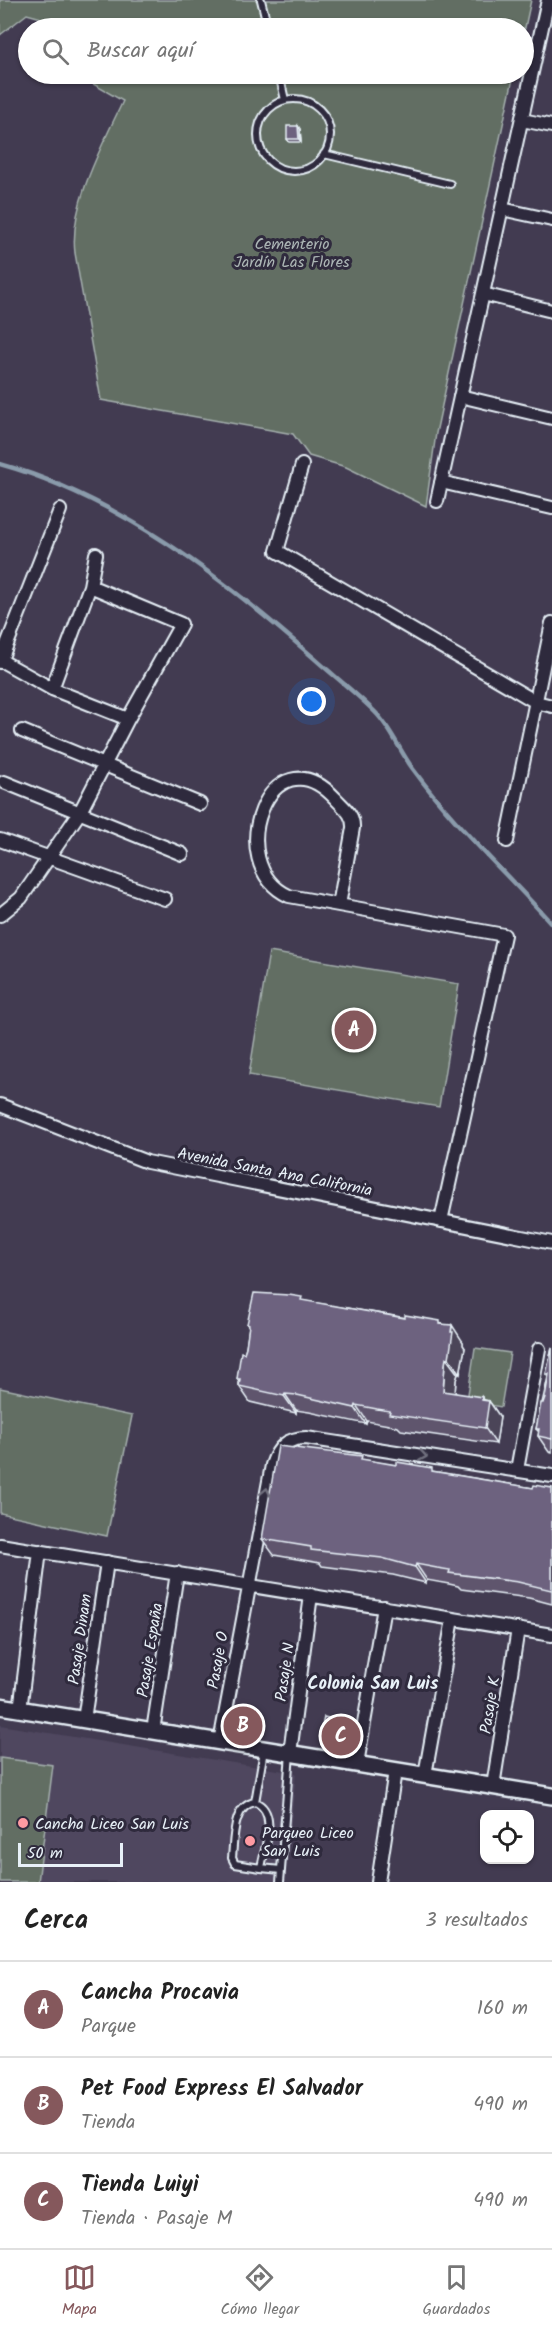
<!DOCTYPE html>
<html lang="es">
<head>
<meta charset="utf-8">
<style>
  :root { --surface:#fff; --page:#f2f2f2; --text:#222; --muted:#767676; --line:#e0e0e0; --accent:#85585c }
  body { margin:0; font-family:Kalam,sans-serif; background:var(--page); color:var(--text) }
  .controls { position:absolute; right:18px; bottom:18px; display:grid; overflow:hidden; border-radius:12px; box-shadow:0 2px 4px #0004 }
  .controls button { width:54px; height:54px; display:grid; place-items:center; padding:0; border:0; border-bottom:2px solid var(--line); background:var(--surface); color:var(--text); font:30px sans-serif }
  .scale { position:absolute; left:18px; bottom:15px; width:105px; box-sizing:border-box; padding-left:6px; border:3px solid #e8f1f8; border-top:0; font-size:16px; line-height:21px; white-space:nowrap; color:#e8f1f8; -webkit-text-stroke:4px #2f2a3d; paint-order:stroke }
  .you { position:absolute; left:312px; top:702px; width:21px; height:21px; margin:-15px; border:4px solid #fff; border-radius:50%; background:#1a73e8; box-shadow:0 0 0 9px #1a73e833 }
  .badge { display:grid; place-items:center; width:39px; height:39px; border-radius:50%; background:var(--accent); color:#fff; font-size:20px; font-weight:700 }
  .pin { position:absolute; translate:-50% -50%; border:3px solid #fff; box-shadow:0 2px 6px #0006 }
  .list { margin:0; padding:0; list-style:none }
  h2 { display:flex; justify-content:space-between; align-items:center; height:78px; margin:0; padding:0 24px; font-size:26px }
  h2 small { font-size:20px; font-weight:400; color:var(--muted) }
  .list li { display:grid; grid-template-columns:39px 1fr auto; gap:18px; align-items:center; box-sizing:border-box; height:96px; padding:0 24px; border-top:2px solid var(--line) }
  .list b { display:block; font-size:22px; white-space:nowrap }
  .list p { margin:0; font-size:20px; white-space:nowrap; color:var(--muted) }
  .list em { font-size:20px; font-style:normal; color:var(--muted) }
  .icon { flex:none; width:33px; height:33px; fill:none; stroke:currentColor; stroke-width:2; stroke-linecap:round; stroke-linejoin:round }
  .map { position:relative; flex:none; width:552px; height:1882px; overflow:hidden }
  .search { position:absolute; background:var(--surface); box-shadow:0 2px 4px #0004; left:18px; right:18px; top:18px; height:66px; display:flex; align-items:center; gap:15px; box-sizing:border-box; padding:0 21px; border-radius:33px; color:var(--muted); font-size:22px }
  .sheet { height:366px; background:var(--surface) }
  nav { display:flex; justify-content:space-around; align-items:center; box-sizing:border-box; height:84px; border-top:2px solid var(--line); background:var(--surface); font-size:16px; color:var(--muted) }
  nav a { display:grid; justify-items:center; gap:3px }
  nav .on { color:var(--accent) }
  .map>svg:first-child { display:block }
</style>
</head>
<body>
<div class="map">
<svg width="552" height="1882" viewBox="0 0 552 1882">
  <rect width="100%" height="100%" fill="#423b51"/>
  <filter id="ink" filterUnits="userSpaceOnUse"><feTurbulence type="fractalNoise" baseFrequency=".0167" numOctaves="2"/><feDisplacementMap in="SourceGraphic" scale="12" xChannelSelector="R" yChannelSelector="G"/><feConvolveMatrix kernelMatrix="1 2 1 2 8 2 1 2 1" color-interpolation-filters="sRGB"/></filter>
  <g filter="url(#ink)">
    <path fill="#4f475f" d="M 0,1725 L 296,1773 L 285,1882 L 0,1882 Z"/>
    <path fill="#626e63" stroke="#a5b0ae" stroke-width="1.5" d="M 0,0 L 531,0 L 524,32 L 524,28 L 52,28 L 45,19 L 27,14 L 0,35 Z
      M 83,74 L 514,74 L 436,433 L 426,506 L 346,467 L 309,456 L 293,434 L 101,400 L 75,253 C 69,205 103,144 123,101 L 88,81 Z
      M 269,952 L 459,984 L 439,1107 L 249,1075 Z
      M 475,1348 L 510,1353 L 501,1407 L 467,1401 Z
      M 0,1388 L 132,1416 L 107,1536 L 0,1513 Z
      M 0,1758 L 53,1765 L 38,1882 L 0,1882 Z"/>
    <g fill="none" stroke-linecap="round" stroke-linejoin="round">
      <path stroke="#8a9bab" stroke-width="4.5" d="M 0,464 C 118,497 223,578 314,658 C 334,676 356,693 375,712 C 391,728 399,750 413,769 C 453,824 506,873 552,924"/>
      <defs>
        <path id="service" d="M 261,0 L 268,28
          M 279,74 L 285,100
          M258 135a36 36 0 1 1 72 0a36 36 0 1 1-72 0Z
          M 324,154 L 450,184
          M 255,1802 C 279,1812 264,1849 261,1868 L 235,1864 L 232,1858 C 234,1840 232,1806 255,1802 Z
          M 255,1802 L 264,1750
          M 261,1868 L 281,1870 L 290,1753
          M 280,1882 L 281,1870"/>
        <path id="minor" d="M 522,120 L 552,126
          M 502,209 L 552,220
          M 483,294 L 552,311
          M 460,396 L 552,418
          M 302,465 L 277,551 L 536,702 L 552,706
          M 441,482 L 552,508
          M 437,501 L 548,0
          M 0,660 L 52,689 L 128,719
          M 0,662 L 60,510
          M 52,689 L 90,586 L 96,554
          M 22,731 L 200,804
          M 4,782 L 182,854
          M 0,840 L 165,899
          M 507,841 L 552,623
          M 339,905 L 353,828 C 354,814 343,807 335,798 C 270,729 221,865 289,896 L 504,935 L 441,1221
          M 0,915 L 21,898 L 80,812 L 128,719 L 181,624 L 90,586
          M 0,1105 L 147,1162 L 552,1243
          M 517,1470 L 539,1349
          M 0,1545 L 552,1635
          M 20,1710 L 40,1551
          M 84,1720 L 107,1562
          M 153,1731 L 177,1573
          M 220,1742 L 272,1465 C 278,1447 287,1438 306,1438 L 552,1476
          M 290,1753 L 311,1595
          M 357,1764 L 384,1607
          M 425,1775 L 453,1619
          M 493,1786 L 518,1629
          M 378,1882 L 395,1771"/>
        <path id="tertiary" d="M 0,1706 L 552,1796"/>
      </defs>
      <use href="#service" stroke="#e8f1f8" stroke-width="10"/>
      <use href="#minor" stroke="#e8f1f8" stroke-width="16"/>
      <use href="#tertiary" stroke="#e8f1f8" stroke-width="20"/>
      <use href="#service" stroke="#2f2a3d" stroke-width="6"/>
      <use href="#minor" stroke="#2f2a3d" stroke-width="12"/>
      <use href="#tertiary" stroke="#2f2a3d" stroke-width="15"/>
    </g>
    <path fill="#5e546d" stroke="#e8f1f8" stroke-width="1.5" d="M 298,126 L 300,129 L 301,142 L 289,142 L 287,139 Z
      M 304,1301 L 443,1324 L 463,1342 L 463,1345 L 465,1348 L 460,1374 L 458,1374 L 456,1380 L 455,1393 L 489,1401 L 500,1417 L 496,1444 L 401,1430 L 398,1427 L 389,1425 L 367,1421 L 366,1424 L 309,1412 L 296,1410 L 296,1413 L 250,1402 L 239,1386 L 239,1382 L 237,1379 L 246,1347 L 249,1327 L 247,1324 Z
      M 552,1348 L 552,1453 L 549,1452 L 538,1436 L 539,1432 L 536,1429 L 548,1377 L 546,1374 Z
      M 364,1460 L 533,1488 L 552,1488 L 552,1604 L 529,1598 L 461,1589 L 458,1586 L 449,1584 L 427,1580 L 426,1583 L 393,1575 L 322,1566 L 320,1563 L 274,1555 L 262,1539 Z
      M 350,1723 L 355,1729 L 351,1748 L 325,1742 L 320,1736 Z"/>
    <path fill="#4c4559" stroke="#e8f1f8" stroke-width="1.5" d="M 298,126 L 300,129 L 301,142 L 299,139 Z
      M 452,1325 L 463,1342 L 463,1345 L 465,1348 L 460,1374 L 449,1358 Z
      M 446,1358 L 458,1374 L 456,1380 L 454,1407 L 443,1391 L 445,1364 Z
      M 285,1394 L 296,1410 L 296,1413 L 284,1396 Z
      M 482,1397 L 488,1405 L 489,1401 L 500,1417 L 496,1444 L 485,1428 Z
      M 356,1405 L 367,1421 L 366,1424 L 355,1408 Z
      M 416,1564 L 427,1580 L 426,1583 L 415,1567 Z
      M 350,1723 L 355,1729 L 351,1748 L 347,1742 Z"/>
    <path fill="#6d627f" stroke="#e8f1f8" stroke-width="1.5" d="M 287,126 L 298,126 L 299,139 L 287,139 Z
      M 254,1293 L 289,1295 L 302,1297 L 301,1300 L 405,1318 L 405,1315 L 440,1321 L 440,1324 L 452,1325 L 451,1332 L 453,1332 L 449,1358 L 446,1358 L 445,1364 L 443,1391 L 482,1397 L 482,1400 L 489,1401 L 485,1428 L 389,1414 L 390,1411 L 377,1409 L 356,1405 L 355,1408 L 297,1395 L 285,1394 L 284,1396 L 239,1386 L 240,1379 L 237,1379 L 241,1352 L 244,1353 L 246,1347 L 249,1325 L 247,1324 Z
      M 552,1348 L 552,1439 L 538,1436 L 539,1429 L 536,1429 L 541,1403 L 543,1403 L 545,1397 L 549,1374 L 546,1374 Z
      M 278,1446 L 362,1456 L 361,1459 L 397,1465 L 397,1462 L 432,1468 L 432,1471 L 533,1488 L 534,1485 L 552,1488 L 552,1588 L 551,1590 L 518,1582 L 449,1573 L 450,1570 L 437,1568 L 416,1564 L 415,1567 L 382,1558 L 311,1550 L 311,1547 L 262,1539 Z
      M 324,1717 L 350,1723 L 347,1742 L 320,1736 Z"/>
    <defs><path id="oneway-chevron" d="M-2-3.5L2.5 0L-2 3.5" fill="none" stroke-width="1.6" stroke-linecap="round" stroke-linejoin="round" transform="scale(1.5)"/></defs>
    <g stroke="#70707e">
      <use href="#oneway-chevron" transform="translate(423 1456) rotate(9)"/>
      <use href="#oneway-chevron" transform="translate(266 1492) rotate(-78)"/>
    </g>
  </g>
  <g fill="#ff9aa2" stroke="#2f2a3d" stroke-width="2">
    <circle cx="23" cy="1823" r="6"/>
    <circle cx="250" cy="1841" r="6"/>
  </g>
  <g text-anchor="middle" stroke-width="6" stroke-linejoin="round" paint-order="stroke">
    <g font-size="16" fill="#acb6b5" stroke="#2f2a3d">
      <text x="292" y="249">Cementerio<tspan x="292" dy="18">Jardín Las Flores</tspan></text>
    </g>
    <g font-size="16" fill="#e8f1f8" stroke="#2f2a3d">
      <text transform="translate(275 1171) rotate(11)" y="6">Avenida Santa Ana California</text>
      <text transform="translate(79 1639) rotate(-82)" y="6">Pasaje Dinam</text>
      <text transform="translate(149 1650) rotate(-81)" y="6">Pasaje España</text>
      <text transform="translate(217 1660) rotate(-80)" y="6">Pasaje O</text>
      <text transform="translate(284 1672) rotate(-82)" y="6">Pasaje N</text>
      <text transform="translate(489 1705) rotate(-81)" y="6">Pasaje K</text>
    </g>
    <g font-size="16" fill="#e8f1f8" stroke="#2f2a3d" text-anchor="start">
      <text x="35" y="1829">Cancha Liceo San Luis</text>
      <text x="262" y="1838">Parqueo Liceo<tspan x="262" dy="18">San Luis</tspan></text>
    </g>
    <g font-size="18" font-weight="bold" fill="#e8f1f8" stroke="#2f2a3d">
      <text x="373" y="1689">Colonia San Luis</text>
    </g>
  </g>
</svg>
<div class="controls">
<button><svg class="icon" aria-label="locate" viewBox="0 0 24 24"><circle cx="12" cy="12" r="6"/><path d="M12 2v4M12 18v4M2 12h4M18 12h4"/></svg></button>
</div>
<div class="scale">50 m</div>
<div class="you"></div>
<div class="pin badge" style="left:354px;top:1030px">A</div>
<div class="pin badge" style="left:243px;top:1726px">B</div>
<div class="pin badge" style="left:341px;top:1736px">C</div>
<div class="search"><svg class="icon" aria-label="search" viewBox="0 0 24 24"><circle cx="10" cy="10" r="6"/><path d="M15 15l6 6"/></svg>Buscar aquí</div>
</div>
<section class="sheet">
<h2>Cerca<small>3 resultados</small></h2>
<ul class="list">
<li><span class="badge">A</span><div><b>Cancha Procavia</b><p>Parque</p></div><em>160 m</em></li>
<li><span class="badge">B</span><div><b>Pet Food Express El Salvador</b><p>Tienda</p></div><em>490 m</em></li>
<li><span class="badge">C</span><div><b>Tienda Luiyi</b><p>Tienda · Pasaje M</p></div><em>490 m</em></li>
</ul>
</section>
<nav>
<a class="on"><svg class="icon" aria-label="map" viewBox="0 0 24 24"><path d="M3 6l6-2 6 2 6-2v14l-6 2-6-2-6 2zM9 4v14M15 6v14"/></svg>Mapa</a>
<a><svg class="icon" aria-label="directions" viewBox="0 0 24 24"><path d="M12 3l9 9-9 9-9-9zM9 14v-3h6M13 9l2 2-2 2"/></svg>Cómo llegar</a>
<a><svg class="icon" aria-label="saved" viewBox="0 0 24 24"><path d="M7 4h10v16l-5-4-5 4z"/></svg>Guardados</a>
</nav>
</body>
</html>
